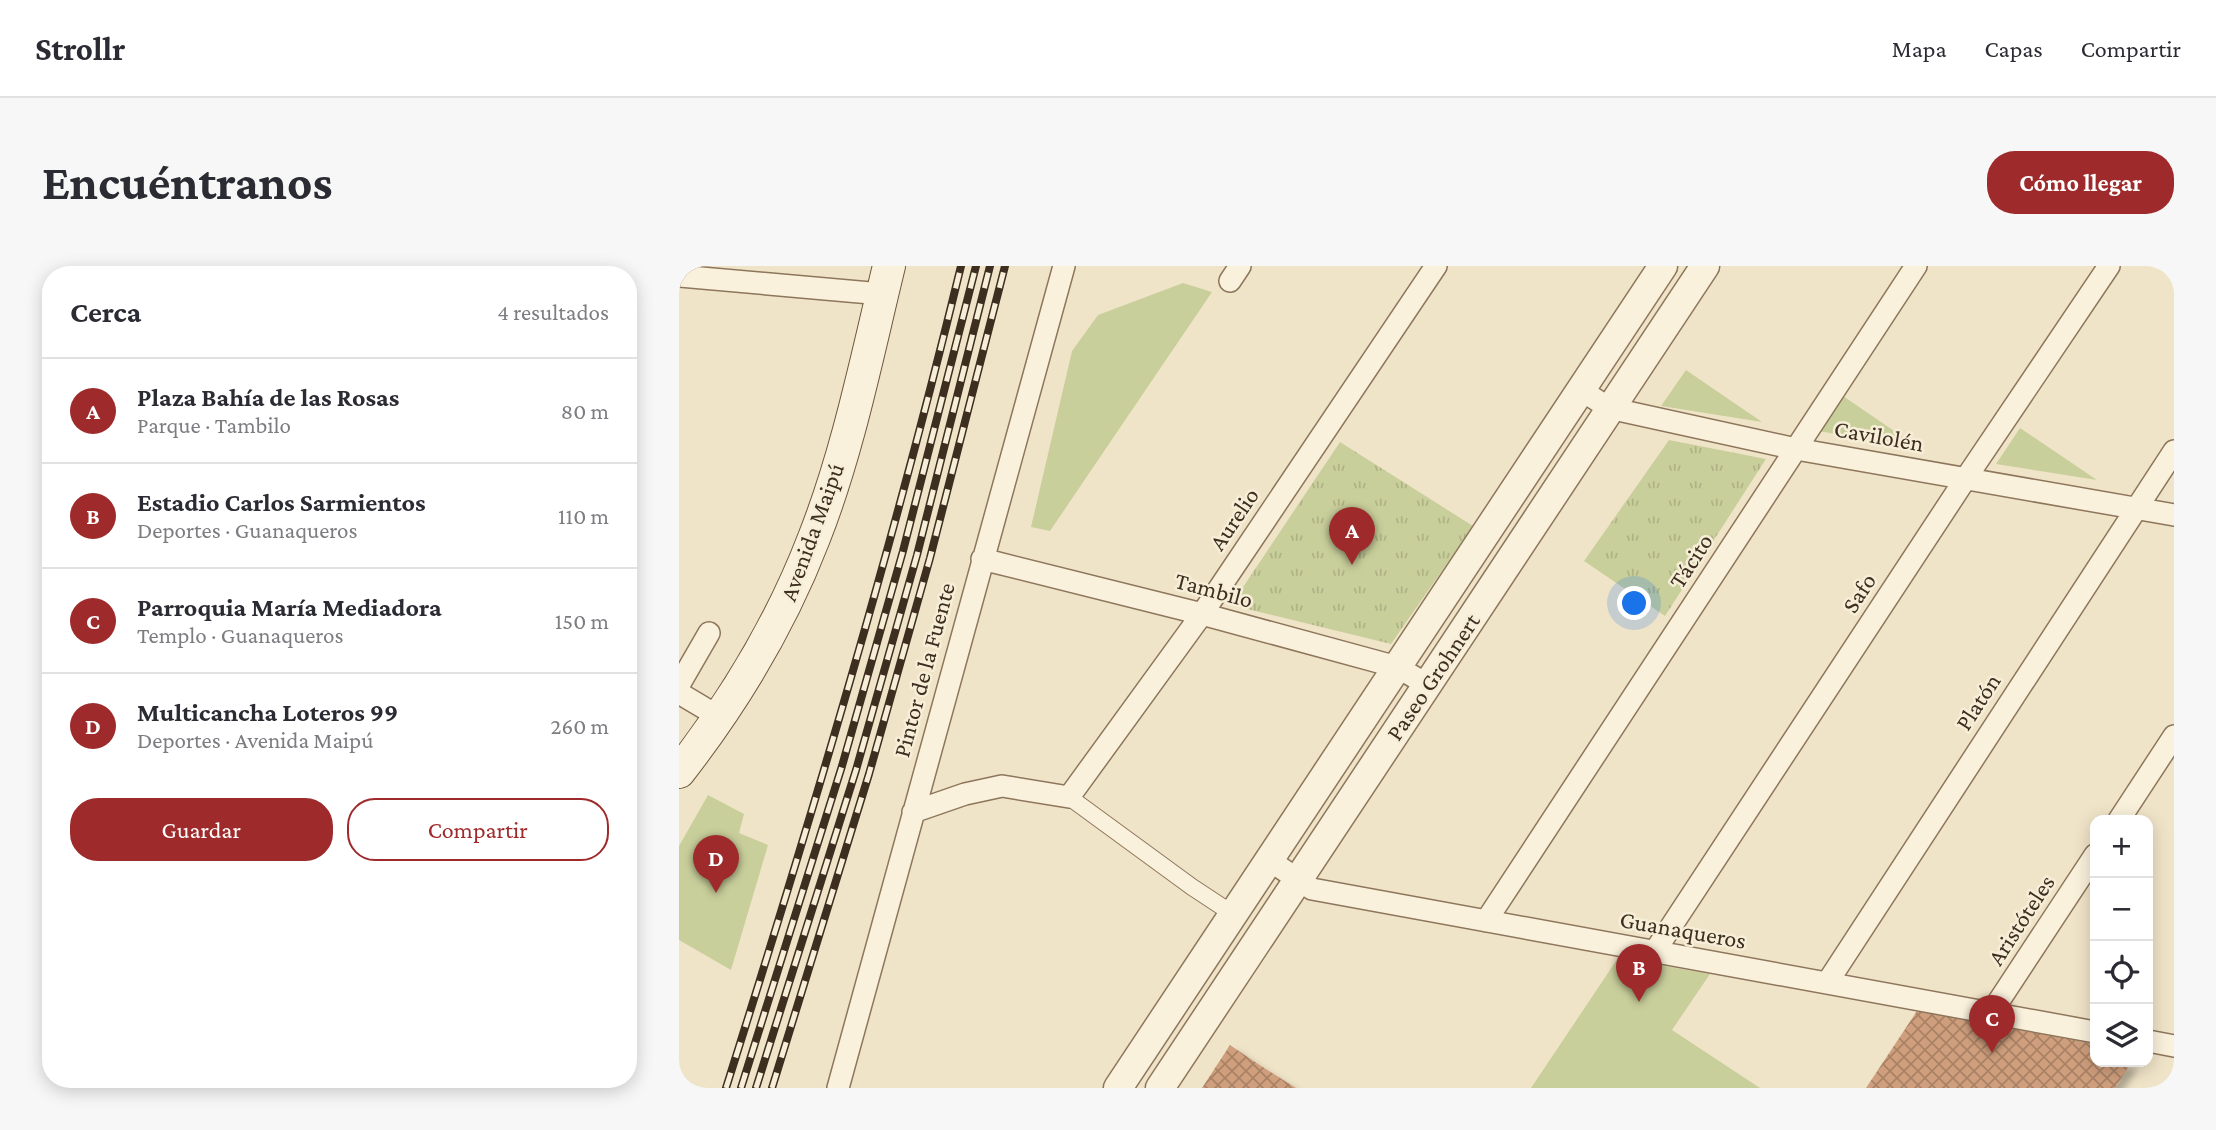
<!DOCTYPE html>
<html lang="es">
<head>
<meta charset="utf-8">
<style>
  :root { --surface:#fff; --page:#f7f7f7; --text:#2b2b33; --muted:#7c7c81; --line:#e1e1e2; --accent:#9e2a2b }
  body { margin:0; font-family:"Crimson Pro",serif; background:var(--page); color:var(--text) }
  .controls { position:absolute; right:21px; bottom:21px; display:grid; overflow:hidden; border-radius:14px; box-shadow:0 4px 18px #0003 }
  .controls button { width:63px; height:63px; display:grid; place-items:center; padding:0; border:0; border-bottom:2px solid var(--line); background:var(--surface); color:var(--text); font:35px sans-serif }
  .you { position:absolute; left:956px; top:338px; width:24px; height:24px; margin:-18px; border:5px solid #fff; border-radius:50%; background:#1a73e8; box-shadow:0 0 0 10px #1a73e833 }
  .badge { display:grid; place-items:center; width:46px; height:46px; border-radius:50%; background:var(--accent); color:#fff; font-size:23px; font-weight:700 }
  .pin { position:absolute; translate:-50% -58px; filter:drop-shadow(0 2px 4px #0008) }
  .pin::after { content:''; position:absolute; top:37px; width:24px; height:21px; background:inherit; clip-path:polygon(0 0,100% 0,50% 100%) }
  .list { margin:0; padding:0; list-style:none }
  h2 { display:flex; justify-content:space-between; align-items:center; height:91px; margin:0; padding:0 28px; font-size:30px }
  h2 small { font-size:23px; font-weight:400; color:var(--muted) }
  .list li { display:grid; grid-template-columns:46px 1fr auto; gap:21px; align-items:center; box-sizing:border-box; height:105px; padding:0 28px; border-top:2px solid var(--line) }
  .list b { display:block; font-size:26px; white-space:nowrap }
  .list p { margin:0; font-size:23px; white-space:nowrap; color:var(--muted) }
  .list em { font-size:23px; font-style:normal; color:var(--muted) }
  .actions { display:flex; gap:14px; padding:21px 28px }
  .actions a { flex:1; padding:16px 0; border:2px solid var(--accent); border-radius:28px; text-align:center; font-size:24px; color:var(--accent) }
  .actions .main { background:var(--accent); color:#fff }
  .icon { flex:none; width:38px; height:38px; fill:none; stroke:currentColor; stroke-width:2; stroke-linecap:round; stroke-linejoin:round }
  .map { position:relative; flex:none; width:1495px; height:822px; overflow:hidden; border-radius:28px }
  header { display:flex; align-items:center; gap:42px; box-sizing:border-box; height:98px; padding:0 35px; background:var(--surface); border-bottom:2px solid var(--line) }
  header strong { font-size:33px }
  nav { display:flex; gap:38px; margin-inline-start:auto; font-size:24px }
  .intro { display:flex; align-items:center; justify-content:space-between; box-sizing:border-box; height:168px; padding:0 42px }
  h1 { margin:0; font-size:49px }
  .button { padding:18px 32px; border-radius:28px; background:var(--accent); color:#fff; font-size:24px; font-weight:700 }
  main { display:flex; gap:42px; padding:0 42px }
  aside { flex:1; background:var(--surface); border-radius:28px; box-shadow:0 4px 18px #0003 }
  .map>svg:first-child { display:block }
</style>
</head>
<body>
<header>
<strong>Strollr</strong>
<nav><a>Mapa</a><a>Capas</a><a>Compartir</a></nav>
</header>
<div class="intro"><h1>Encuéntranos</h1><a class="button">Cómo llegar</a></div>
<main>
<aside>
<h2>Cerca<small>4 resultados</small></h2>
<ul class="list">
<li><span class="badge">A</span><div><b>Plaza Bahía de las Rosas</b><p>Parque · Tambilo</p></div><em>80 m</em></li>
<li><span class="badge">B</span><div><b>Estadio Carlos Sarmientos</b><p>Deportes · Guanaqueros</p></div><em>110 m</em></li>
<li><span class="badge">C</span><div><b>Parroquia María Mediadora</b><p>Templo · Guanaqueros</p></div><em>150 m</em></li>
<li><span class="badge">D</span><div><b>Multicancha Loteros 99</b><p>Deportes · Avenida Maipú</p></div><em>260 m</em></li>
</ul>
<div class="actions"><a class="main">Guardar</a><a>Compartir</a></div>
</aside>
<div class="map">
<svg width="1495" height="822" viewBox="0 0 1495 822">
  <defs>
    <pattern id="park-tufts" width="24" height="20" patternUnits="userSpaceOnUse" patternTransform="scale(1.75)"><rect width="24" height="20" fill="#c9cf9b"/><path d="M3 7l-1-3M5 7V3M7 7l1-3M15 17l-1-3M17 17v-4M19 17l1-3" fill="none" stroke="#aeb285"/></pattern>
    <pattern id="building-cross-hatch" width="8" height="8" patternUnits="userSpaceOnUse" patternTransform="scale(1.75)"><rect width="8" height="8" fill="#cf9f7d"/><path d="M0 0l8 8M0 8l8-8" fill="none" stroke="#a98266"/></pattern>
    <filter id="shadow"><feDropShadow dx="6" dy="6" stdDeviation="3.5" flood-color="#0004"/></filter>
  </defs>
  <rect width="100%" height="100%" fill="#f0e4c8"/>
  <path fill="#c9cf9b" d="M 504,17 L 533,26 L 371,265 L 352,261 L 393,85 L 419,49 Z
    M 1007,104 L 1083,156 L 982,140 Z
    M 1164,130 L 1240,182 L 1139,165 Z
    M 1341,162 L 1418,214 L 1317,198 Z
    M 29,529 L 65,548 L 60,567 L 89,579 L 52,704 L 0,674 L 0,580 Z
    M 939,692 L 1031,708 L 993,764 L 1081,822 L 852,822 Z"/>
  <path fill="url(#park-tufts)" d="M 990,174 L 1087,193 L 986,350 L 905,295 Z
    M 661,176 L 794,260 L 712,378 L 552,339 Z"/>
  <path fill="url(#building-cross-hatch)" filter="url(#shadow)" d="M 1238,745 L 1416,778 L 1416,796 L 1453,796 L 1436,822 L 1187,822 Z
    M 551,779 L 579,798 L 617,822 L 523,822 Z"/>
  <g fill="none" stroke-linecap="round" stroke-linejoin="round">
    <defs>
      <path id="pedestrian" d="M 390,531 L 513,621 L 554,648"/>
      <path id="minor" d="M 0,10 L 203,28
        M 551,15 L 561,0
        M 902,124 L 930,142 L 1117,183 L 1495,249
        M 303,293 L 523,348 L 718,401 L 749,419
        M 0,419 L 30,367
        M 0,427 L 42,452
        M 234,546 L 286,528 L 323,520 L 390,531 L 523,348 L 757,0
        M 1440,554 L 1495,470
        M 590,594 L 633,623 L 1416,766
        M 807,655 L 1237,0
        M 976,685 L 1287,212 L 1430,0
        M 1148,717 L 1495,185
        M 1312,747 L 1416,589
        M 1469,775 L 1495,780
        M 159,822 L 385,0"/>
      <path id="tertiary" d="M 439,822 L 984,0
        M 481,822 L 1026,0"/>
      <path id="secondary" d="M 0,506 C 56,434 102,358 135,272 C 169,186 188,90 210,0"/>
    </defs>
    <use href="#pedestrian" stroke="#8d765c" stroke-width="18"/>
    <use href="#minor" stroke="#8d765c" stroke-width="24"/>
    <use href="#tertiary" stroke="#8d765c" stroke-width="31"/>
    <use href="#secondary" stroke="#6f573f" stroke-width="34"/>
    <use href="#pedestrian" stroke="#faf1dc" stroke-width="16"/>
    <use href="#minor" stroke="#faf1dc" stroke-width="21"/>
    <use href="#tertiary" stroke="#faf1dc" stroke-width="28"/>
    <use href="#secondary" stroke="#faf1dc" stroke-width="32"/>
    <defs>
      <path id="rail" d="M 47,822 C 133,550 215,277 282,0
        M 62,822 L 163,500 L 224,285 L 297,0
        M 77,822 L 177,504 L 238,289 L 311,0
        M 93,822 L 190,508 L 251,292 L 326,0"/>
    </defs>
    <use href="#rail" stroke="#3d2e20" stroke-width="8"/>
    <use href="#rail" stroke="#f7eed8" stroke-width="5" stroke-dasharray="16" stroke-linecap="butt"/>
  </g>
  <g text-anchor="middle" stroke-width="5" stroke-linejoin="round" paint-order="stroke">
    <g font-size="24" fill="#3d2e20" stroke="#f7eed8">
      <text transform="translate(1200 170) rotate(10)" y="8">Cavilolén</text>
      <text transform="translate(555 253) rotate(-56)" y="8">Aurelio</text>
      <text transform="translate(133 266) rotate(-70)" y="8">Avenida Maipú</text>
      <text transform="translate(1012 295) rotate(-57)" y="8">Tácito</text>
      <text transform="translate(535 324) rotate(15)" y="8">Tambilo</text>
      <text transform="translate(1180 327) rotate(-57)" y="8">Safo</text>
      <text transform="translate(245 404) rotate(-75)" y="8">Pintor de la Fuente</text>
      <text transform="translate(754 411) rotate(-56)" y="8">Paseo Grohnert</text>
      <text transform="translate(1299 436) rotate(-57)" y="8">Platón</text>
      <text transform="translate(1342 654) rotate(-57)" y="8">Aristóteles</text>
      <text transform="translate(1004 664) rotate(10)" y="8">Guanaqueros</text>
    </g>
  </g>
</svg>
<div class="controls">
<button>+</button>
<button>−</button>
<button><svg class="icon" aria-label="locate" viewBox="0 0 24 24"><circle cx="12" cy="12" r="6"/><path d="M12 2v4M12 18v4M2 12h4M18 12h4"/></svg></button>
<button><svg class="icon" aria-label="layers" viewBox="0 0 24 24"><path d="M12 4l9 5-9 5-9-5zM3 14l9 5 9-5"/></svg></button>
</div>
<div class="you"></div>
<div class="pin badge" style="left:673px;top:299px">A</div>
<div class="pin badge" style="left:960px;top:736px">B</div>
<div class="pin badge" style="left:1313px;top:787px">C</div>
<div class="pin badge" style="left:37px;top:627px">D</div>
</div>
</main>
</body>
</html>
